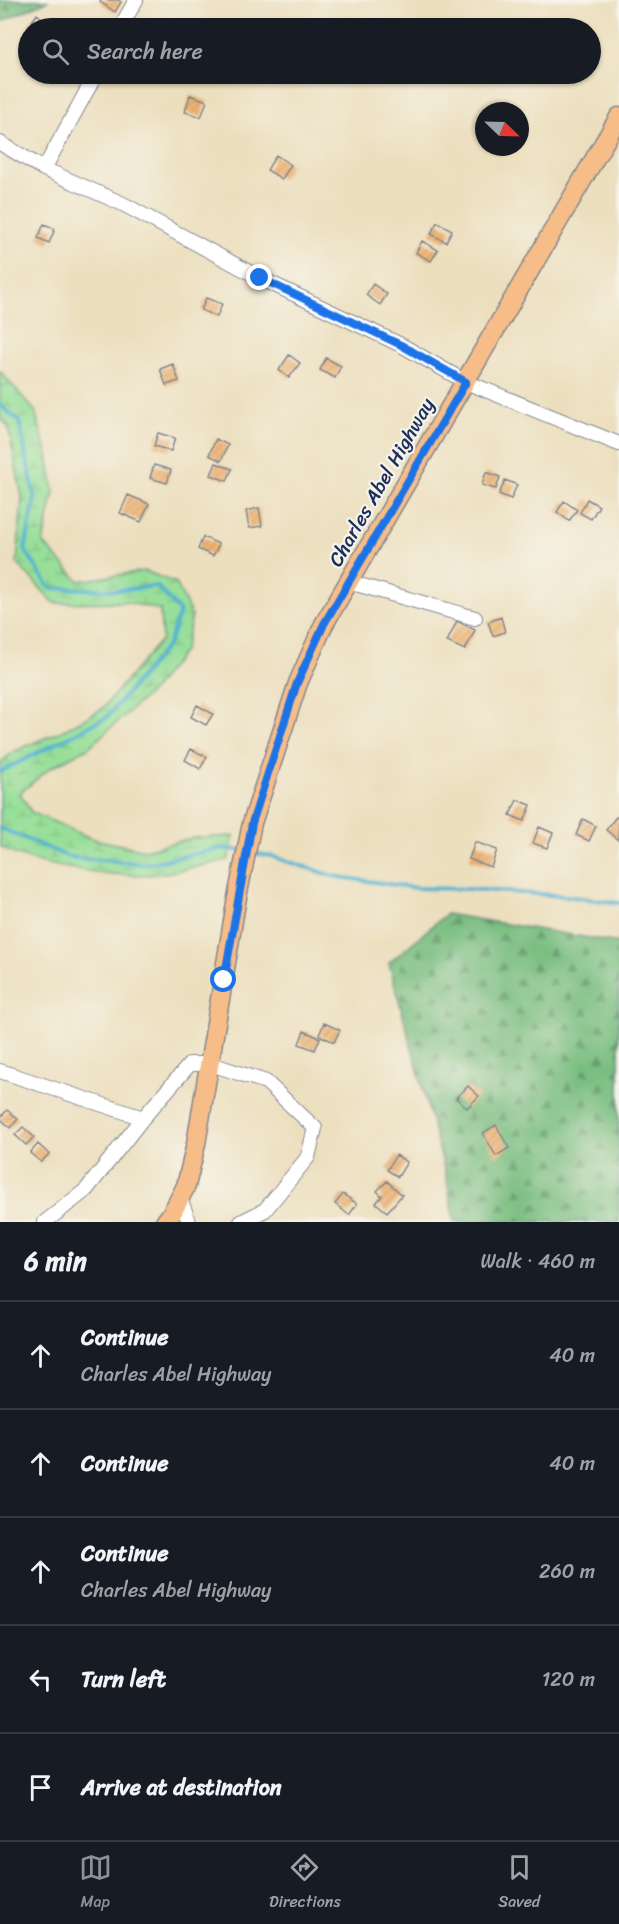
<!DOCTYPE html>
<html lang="en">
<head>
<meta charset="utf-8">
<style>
  :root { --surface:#171b24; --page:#20242c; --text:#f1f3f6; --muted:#9ea1a6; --line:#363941; --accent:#8c9099 }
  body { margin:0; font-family:Sriracha,sans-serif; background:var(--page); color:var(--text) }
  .compass { position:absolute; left:475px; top:102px; width:54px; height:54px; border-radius:50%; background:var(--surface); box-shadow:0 2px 4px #0004; rotate:113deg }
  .stop { position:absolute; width:18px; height:18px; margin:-14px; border:4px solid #1a73e8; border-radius:50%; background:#fff }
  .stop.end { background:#1a73e8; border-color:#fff; box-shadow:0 2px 6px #0008 }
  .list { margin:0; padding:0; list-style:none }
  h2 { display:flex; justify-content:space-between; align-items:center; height:78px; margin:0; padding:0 24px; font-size:26px }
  h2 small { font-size:20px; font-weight:400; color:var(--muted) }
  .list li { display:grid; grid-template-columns:39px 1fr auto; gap:18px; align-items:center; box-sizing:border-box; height:108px; padding:0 24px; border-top:2px solid var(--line) }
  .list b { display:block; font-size:22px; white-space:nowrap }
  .list p { margin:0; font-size:20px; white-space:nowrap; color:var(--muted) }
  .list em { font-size:20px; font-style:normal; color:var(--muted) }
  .icon { flex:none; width:33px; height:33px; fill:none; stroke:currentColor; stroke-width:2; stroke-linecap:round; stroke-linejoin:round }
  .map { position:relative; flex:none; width:619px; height:1222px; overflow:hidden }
  .search { position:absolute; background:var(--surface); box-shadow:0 2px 4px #0004; left:18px; right:18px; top:18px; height:66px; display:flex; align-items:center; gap:15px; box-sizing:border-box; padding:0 21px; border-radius:33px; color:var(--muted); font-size:22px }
  .sheet { height:618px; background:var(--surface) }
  nav { display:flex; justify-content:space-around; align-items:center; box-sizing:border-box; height:84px; border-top:2px solid var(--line); background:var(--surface); font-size:16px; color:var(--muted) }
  nav a { display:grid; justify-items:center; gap:3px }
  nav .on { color:var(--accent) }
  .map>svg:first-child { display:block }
</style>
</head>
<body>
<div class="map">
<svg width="619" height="1222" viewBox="0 0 619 1222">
  <defs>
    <pattern id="forest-firs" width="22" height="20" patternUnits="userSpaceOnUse" patternTransform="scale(1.5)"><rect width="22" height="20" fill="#7abe81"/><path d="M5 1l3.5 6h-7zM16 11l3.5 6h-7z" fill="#639b6d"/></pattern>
    <pattern id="wetland-marsh" width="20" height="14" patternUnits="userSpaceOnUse" patternTransform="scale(1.5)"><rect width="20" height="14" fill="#98df99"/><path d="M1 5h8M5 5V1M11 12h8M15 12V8" fill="none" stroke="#82c086"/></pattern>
    <pattern id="building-hatch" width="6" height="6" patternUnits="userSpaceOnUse" patternTransform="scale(1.5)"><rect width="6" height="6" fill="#eeb270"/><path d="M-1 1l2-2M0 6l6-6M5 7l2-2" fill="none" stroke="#cc9963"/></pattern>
  </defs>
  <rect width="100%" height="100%" fill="#f7f3e8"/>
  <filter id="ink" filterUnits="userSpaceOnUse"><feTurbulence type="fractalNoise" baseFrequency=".0167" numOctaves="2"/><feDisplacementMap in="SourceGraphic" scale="12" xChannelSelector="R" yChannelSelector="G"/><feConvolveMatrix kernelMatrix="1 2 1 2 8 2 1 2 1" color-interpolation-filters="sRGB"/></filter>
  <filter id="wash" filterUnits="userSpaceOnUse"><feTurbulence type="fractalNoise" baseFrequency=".008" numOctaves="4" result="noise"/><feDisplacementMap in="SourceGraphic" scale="24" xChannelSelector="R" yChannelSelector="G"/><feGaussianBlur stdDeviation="1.35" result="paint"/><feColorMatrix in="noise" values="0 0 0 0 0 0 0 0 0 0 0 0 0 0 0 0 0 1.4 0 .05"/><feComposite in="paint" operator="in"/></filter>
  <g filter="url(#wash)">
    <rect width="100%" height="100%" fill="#ecdfbe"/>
    <path fill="url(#forest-firs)" stroke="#4a7670" stroke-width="1.5" d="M 0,0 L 49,0 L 0,22 Z
      M 446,914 L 619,943 L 619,1222 L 454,1222 L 446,1175 L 389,963 Z"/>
    <path fill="url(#wetland-marsh)" stroke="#5a877c" stroke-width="1.5" d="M 0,371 L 35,411 L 48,455 L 54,492 L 43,543 L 79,581 L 145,571 L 176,583 L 192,616 L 184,651 L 153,690 L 88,748 L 50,768 L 20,793 L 31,812 L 93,839 L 145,850 L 193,838 L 234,836 L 228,860 C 203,865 170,874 145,875 C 109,876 29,866 0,846 L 0,763 L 13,752 L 68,728 L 102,709 L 162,639 L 160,610 L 127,602 L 54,603 L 17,563 L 22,497 L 8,426 L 0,418 Z"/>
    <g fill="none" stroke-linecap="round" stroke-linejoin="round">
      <path stroke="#52b2d1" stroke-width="4" d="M 0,405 L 19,421 L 35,498 L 25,550 L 50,588 L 120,590 L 157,586 L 180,612 L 168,645 L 107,717 L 0,772
        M 0,828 L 69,857 L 146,864 L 222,848 L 243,851
        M 253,853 L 271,856 L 333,876 L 416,888 L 467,889 L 565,896 L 619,903"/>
    </g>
    <g id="blocks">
      <path fill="url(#building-hatch)" d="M 101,0 L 118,0 L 121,2 L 115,12 L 100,2 Z
        M 37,14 L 46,21 L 41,28 L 31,28 L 28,27 Z
        M 190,95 L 207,101 L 201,117 L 185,112 Z
        M 276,155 L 291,165 L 282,179 L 267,170 Z
        M 437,222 L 452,230 L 446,242 L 431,234 Z
        M 44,224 L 55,229 L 49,243 L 38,238 Z
        M 422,241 L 438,250 L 431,261 L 416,253 Z
        M 373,284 L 387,294 L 380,305 L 366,295 Z
        M 206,298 L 222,304 L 217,317 L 201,310 Z
        M 289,355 L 300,363 L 289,378 L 279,370 Z
        M 326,358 L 341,366 L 335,378 L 320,370 Z
        M 173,364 L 179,381 L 166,385 L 160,369 Z
        M 158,433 L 175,438 L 171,451 L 154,446 Z
        M 216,439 L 228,445 L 221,461 L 209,455 Z
        M 216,463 L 232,469 L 227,481 L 211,475 Z
        M 154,465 L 171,470 L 167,483 L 150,478 Z
        M 486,472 L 500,477 L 496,489 L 482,485 Z
        M 505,480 L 517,485 L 511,499 L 499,494 Z
        M 128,495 L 149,504 L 141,522 L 120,513 Z
        M 587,499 L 599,506 L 591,519 L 580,513 Z
        M 564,501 L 577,510 L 569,521 L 557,512 Z
        M 259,508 L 262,526 L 249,528 L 246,511 Z
        M 203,537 L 219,544 L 213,556 L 198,549 Z
        M 501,617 L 505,632 L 493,636 L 488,622 Z
        M 457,621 L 475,630 L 465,650 L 447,642 Z
        M 197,705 L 213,714 L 206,725 L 191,717 Z
        M 191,749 L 207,757 L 200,769 L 185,760 Z
        M 517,800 L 531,805 L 524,821 L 510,815 Z
        M 616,817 L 619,819 L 618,840 L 606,830 Z
        M 583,819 L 596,826 L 589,841 L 576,835 Z
        M 539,827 L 553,833 L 547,848 L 533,843 Z
        M 475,842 L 497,850 L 491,867 L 469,859 Z
        M 324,1023 L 340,1030 L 334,1042 L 319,1035 Z
        M 304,1031 L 320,1038 L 315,1050 L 299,1044 Z
        M 468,1086 L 479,1096 L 467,1108 L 456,1098 Z
        M 7,1110 L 18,1119 L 10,1128 L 0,1118 Z
        M 496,1125 L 509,1148 L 496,1156 L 483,1133 Z
        M 23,1127 L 34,1137 L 26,1145 L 15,1135 Z
        M 38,1144 L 49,1154 L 41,1162 L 30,1153 Z
        M 396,1155 L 407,1162 L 398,1177 L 387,1170 Z
        M 387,1181 L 402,1195 L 387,1212 L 376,1203 L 382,1196 L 377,1191 Z
        M 343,1194 L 357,1204 L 349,1215 L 335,1204 Z"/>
    </g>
  </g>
  <g filter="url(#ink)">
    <use href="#blocks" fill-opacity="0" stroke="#84878e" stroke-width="1.5"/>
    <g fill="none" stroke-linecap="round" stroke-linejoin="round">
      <defs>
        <path id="minor" d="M 120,28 L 136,0
          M 0,143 L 44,169 L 123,204 L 260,278 L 401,345 L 466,382 L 619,444
          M 44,169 L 96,74
          M 349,582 L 475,618
          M 0,1071 L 143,1118 L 190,1064 L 211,1064 L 266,1082 L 315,1128 L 308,1157 L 265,1210 L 241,1222
          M 180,1198 L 189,1222
          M 45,1222 L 86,1190 L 143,1118"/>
        <path id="major" d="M 165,1222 L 172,1213 L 186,1186 L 196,1144 L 236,903 L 252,823 L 298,683 L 324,624 L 619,117"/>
      </defs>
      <use href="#minor" stroke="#84878e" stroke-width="16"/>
      <use href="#major" stroke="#84878e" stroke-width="21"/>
      <use href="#minor" stroke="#fff" stroke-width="14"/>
      <use href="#major" stroke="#f7bd88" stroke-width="18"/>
    </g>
  </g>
  <g fill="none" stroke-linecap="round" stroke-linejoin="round" filter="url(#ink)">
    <path stroke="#1a73e8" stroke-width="8" d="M 224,980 L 252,823 L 297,683 L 324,624 L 466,382 L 401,345 L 260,278"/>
  </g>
  <g text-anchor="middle" stroke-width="4.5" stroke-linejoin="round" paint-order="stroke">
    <g font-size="20" fill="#1b2f5e" stroke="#f7f3e8">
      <text transform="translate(381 482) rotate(-60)" y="7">Charles Abel Highway</text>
    </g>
  </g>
</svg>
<svg class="compass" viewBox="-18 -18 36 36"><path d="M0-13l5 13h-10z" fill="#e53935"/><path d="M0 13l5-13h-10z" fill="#9ea1a6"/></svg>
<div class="stop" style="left:224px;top:980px"></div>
<div class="stop end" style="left:260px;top:278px"></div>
<div class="search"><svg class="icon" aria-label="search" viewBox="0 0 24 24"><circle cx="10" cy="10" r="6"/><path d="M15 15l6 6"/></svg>Search here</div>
</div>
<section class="sheet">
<h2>6 min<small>Walk · 460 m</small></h2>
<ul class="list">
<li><svg class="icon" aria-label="ahead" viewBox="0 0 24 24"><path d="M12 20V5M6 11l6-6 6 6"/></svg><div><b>Continue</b><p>Charles Abel Highway</p></div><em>40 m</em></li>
<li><svg class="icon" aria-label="ahead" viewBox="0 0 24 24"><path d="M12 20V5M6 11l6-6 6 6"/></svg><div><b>Continue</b></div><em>40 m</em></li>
<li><svg class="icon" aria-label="ahead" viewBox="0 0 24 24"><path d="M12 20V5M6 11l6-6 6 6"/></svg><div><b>Continue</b><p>Charles Abel Highway</p></div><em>260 m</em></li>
<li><svg class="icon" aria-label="left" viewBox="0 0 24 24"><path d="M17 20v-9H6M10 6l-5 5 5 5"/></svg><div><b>Turn left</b></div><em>120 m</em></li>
<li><svg class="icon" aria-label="arrive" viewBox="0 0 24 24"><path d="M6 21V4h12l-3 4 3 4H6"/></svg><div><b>Arrive at destination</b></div></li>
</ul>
</section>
<nav>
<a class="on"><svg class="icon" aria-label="map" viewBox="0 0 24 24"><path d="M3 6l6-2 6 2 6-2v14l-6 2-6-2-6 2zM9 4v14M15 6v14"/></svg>Map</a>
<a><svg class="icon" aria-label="directions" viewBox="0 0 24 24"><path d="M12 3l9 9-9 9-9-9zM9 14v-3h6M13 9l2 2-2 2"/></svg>Directions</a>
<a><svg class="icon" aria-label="saved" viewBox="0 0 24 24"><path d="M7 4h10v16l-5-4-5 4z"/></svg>Saved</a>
</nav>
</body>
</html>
